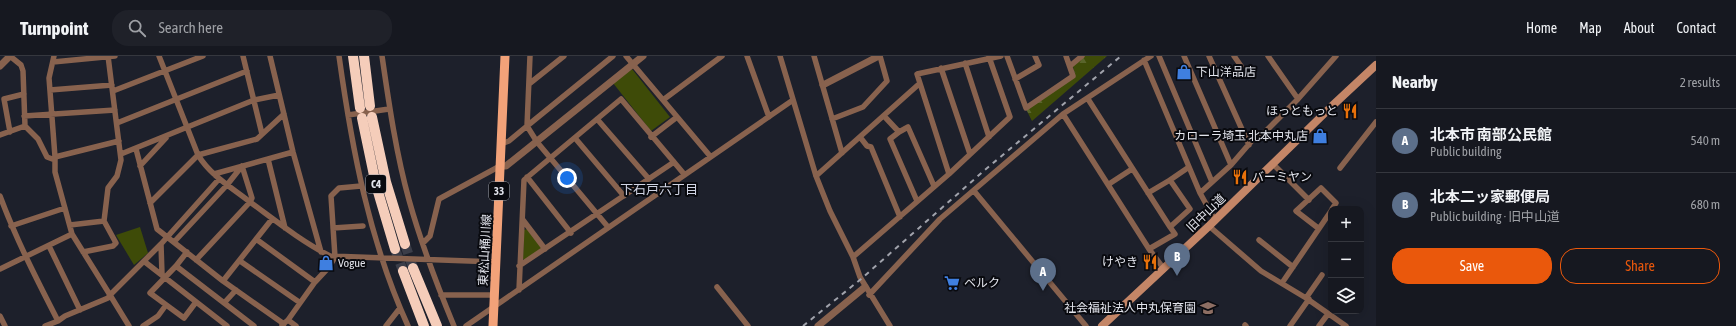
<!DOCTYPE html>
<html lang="en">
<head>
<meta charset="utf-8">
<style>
  :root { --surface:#161820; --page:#1f2129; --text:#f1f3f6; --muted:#9ea0a5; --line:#35373e; --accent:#ea580c }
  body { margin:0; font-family:"Asap Condensed","Noto Sans JP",sans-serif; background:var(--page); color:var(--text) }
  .controls { position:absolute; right:12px; bottom:12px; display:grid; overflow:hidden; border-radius:8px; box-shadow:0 4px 16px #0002 }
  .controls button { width:36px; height:36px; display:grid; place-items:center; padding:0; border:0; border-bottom:1px solid var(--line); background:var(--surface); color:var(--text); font:20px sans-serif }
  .you { position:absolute; left:567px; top:122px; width:14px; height:14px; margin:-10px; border:3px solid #fff; border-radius:50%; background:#1a73e8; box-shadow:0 0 0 6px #1a73e833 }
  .badge { display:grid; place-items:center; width:26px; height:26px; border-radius:50%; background:var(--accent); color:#fff; font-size:13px; font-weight:700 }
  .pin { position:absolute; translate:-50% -33px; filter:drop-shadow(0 1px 2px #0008) }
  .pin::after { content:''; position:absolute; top:21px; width:14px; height:12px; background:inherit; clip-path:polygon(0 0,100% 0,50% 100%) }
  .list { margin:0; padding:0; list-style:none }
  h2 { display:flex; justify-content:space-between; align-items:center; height:52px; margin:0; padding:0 16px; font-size:17px }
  h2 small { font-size:13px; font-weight:400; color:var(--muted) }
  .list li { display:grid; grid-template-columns:26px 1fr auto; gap:12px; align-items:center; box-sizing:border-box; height:64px; padding:0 16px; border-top:1px solid var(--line) }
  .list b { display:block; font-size:15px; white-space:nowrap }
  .list p { margin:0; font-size:13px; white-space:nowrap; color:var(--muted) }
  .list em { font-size:13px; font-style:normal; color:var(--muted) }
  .actions { display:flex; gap:8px; padding:12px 16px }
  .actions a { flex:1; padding:9px 0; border:1px solid var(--accent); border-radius:16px; text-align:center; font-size:14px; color:var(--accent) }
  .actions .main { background:var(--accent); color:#fff }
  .icon { flex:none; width:22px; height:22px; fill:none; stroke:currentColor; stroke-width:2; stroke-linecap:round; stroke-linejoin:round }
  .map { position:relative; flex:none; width:1376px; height:270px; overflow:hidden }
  header { display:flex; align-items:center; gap:24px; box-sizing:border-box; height:56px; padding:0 20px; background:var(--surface); border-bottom:1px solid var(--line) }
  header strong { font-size:19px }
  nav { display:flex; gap:22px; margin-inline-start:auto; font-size:14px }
  .search { width:280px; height:36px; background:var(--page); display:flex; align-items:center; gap:10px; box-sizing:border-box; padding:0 14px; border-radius:16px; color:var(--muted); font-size:15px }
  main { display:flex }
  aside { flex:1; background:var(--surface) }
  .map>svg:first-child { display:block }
</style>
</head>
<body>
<header>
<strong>Turnpoint</strong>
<div class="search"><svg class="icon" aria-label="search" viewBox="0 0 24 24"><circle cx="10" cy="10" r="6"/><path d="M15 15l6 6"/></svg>Search here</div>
<nav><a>Home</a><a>Map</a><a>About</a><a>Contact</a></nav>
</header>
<main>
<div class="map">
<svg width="1376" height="270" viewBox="0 0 1376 270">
  <defs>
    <pattern id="forest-firs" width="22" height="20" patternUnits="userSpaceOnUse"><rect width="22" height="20" fill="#3e4b08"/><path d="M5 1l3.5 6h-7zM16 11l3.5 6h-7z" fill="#5a652c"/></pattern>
  </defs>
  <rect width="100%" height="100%" fill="#1d202b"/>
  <path fill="url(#forest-firs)" d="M 1081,0 L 1107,0 L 1032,65 L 1026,53 L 1075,18 L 1072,7 Z"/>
  <path fill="#3e4b08" d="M 632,13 L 670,61 L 651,75 L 613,27 Z
    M 140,171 L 148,197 L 134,209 L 116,179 Z
    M 527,173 L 541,191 L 541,193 L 525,204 L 523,203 L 524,174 Z"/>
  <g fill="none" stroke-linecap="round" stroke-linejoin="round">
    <path stroke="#3b3d48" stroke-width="10" stroke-dasharray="10 5" stroke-linecap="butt" d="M 405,188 L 413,212
      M 395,193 L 403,215"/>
    <path stroke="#88624e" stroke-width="5.5" d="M 10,0 L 21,9 L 23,15 L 25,70 L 38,83 L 47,101 L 55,104
      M 54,0 L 49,22 L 55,101
      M 159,0 L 198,99 C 211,120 231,131 250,146 C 276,165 301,185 330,200 L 497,206
      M 243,0 L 262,78
      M 270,0 L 293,96 L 321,196
      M 339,0 C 352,93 369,184 408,270
      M 382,0 C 389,48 396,97 409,144 C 421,187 437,229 454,270
      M 626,0 L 710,100
      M 747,0 L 769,61
      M 780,0 L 816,120 L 830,155 L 853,201 L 860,221 L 890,270
      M 814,0 L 842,97
      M 1007,0 L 1026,52 L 1073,20 L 1066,0
      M 1159,0 L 1212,126
      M 1184,0 L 1231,109
      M 1209,0 L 1249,89
      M 1234,0 L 1241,10
      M 1268,0 L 1298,43
      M 1144,4 L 1200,137
      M 53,6 L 115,0
      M 965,7 L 989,81
      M 1070,10 L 1082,0
      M 941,12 L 970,98
      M 1015,23 L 1039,9 L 1035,0
      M 529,28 L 564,0
      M 50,34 L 112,29
      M 113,35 L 203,0
      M 1088,43 L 1170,171 L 1190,153 L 1170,124 L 1148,137
      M 663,44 L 722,0
      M 1063,58 L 1149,193 L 1164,213
      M 348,59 L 389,53
      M 24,60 L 115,54
      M 884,60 L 899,76 L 908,71 L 934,130
      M 597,63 L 649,123
      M 832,63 L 863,51 L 887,25 L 880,0
      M 117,67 L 247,15
      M 10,76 L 4,43 L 24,38
      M 899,76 L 890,83 L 917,145
      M 0,79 L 25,70
      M 651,81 L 677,61
      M 860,81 L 867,90 L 871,91 L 900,161
      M 575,82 L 624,140
      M 119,85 L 55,101 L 55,116 L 72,178 L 110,239 L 161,188
      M 501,88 L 509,85 L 527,70 L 530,0
      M 136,93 L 157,173 L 223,225 L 284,268
      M 121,98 L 254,44 L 279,39
      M 268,103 L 285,172
      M 1273,108 L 1309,144
      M 140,110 L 166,82
      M 1340,112 L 1376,66
      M 214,118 L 293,96
      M 949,118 L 917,18 L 1001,0
      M 816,120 L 919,28
      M 527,121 L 571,177
      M 1170,124 L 1189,111
      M 1109,128 L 1132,113
      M 974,135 L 1086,270
      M 0,140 C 16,183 37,224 58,265
      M 150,147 L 198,99 L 257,83 L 284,58
      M 523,164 L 545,193
      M 1215,164 L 1200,137 L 1231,109 L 1256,80 L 1261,80 L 1298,43 L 1336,0
      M 70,169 L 104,165
      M 11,170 L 65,152
      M 1209,170 L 1261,215 L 1306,242 L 1346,270
      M 608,171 L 537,86 L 527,70 L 613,0
      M 333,172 L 363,170
      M 1318,172 L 1296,155 L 1321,132 L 1336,147 L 1332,153
      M 256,183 L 315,226
      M 1259,184 L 1293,211
      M 174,186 L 227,129 L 242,110
      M 423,187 L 430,180 L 439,143 L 500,110
      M 49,190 L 80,254
      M 1149,193 L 1175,178 L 1170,171
      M 83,196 L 113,190 L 116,187 L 104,165 L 108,132 L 117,120 L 121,104 L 108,0
      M 187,196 L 176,210 L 150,237 L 184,262 L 196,246
      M 853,201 L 949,118 L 1010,61 L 989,1
      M 196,204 L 250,146 L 252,142 L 242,110
      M 240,205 L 299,246
      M 145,206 L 227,270
      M 176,210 L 254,270
      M 519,210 L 674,106
      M 0,213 L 72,178
      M 162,218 L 161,188 L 219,123
      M 223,225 L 272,163
      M 1282,227 L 1331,155
      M 717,231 L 748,270
      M 519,234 L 524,124 L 621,43 L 684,118
      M 441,239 L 495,239
      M 869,239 L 940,163 L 1063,58 L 1151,0
      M 1306,242 L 1322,219
      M 225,246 L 236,234
      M 0,260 L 5,270
      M 288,264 L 296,270
      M 282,269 L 288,264 L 315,226 L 329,211 L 335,201 L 331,140 L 339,132 L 361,130
      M 1245,269 L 1246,270
      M 45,270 L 58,265 L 65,260 L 108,242 L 110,239 L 129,270
      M 143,270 L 158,260 L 166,249
      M 386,270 L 400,252
      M 466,270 L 793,44
      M 1290,270 L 1309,243
      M 1319,270 L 1328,258"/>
    <path stroke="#88624e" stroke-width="7" d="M 0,10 L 10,0
      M 823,29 L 879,0
      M 500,110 L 506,110 L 643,0
      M 818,270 L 865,231"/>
    <path stroke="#c48667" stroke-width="8" d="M 1102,270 L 1209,170 L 1332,50 L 1376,9"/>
    <path stroke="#f2a279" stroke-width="9" d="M 493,270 L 505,0"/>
    <path stroke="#f5cdba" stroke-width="10" d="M 353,0 L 360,52
      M 364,0 L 370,50
      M 372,61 L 386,126 L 405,188
      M 362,62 L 376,129 L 395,193
      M 413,212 L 437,270
      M 403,215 L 424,270"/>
    <path stroke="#a1a3ac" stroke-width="2" stroke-dasharray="5 5" stroke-linecap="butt" d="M 803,270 L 861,223 L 986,113 L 1121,0"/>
  </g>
  <defs>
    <symbol id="shop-bare" viewBox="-9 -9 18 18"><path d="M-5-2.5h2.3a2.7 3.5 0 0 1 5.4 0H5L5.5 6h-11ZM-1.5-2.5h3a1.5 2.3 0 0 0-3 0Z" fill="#3f7fe0" stroke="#090a0f" stroke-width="2.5" paint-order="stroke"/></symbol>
    <symbol id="restaurant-bare" viewBox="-9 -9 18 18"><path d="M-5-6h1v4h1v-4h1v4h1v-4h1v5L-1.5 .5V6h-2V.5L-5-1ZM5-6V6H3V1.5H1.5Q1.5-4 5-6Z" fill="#e8710a" stroke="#090a0f" stroke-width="2.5" paint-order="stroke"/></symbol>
    <symbol id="supermarket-bare" viewBox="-9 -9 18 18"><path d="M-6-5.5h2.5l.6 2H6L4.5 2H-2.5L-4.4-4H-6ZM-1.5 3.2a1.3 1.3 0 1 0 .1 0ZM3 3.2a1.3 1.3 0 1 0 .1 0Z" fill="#3f7fe0" stroke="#090a0f" stroke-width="2.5" paint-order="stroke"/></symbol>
    <symbol id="school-bare" viewBox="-9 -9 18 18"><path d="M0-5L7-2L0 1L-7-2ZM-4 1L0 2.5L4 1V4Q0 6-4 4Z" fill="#8d6e63" stroke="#090a0f" stroke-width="2.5" paint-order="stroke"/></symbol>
  </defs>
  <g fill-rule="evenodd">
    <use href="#shop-bare" x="1173" y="5" width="22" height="22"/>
    <use href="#restaurant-bare" x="1339" y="44" width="22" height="22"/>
    <use href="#shop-bare" x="1309" y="69" width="22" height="22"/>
    <use href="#restaurant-bare" x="1229" y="110" width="22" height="22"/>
    <use href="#restaurant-bare" x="1139" y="195" width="22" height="22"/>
    <use href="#shop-bare" x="315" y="196" width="22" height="22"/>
    <use href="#supermarket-bare" x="941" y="216" width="22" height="22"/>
    <use href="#school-bare" x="1197" y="241" width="22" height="22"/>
  </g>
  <g text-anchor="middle" stroke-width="4" stroke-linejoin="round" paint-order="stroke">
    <g fill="#090a0f" stroke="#a1a3aa" stroke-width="1">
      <rect x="366" y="119" width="20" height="18" rx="3"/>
      <rect x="489" y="126" width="20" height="18" rx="3"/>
    </g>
    <g font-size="11" font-weight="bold" fill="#e2e4ec">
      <text x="376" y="132">C4</text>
      <text x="499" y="139">33</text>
    </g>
    <g font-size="12" fill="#e2e4ec" stroke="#090a0f" text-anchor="start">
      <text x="1196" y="20">下山洋品店</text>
      <text x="1338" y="59" text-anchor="end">ほっともっと</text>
      <text x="1308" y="84" text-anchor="end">カローラ埼玉 北本中丸店</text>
      <text x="1252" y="125">バーミヤン</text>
      <text x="1138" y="210" text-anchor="end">けやき</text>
      <text x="338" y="211">Vogue</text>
      <text x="964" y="231">ベルク</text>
      <text x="1196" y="256" text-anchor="end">社会福祉法人中丸保育園</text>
    </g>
    <g font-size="12" fill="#e2e4ec" stroke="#090a0f">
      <text transform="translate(1206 157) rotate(-44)" y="4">旧中山道</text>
      <text transform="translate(485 194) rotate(-87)" y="4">東松山桶川線</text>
    </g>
    <g font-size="13" fill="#d0d4e4" stroke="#090a0f">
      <text x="659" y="138">下石戸六丁目</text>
    </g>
  </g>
</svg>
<div class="controls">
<button>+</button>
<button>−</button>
<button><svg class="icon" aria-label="layers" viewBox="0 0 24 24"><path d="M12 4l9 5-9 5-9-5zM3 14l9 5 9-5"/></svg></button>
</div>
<div class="you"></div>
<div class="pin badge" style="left:1043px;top:235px;background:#5c6f8a">A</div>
<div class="pin badge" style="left:1177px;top:220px;background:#5c6f8a">B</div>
</div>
<aside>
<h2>Nearby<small>2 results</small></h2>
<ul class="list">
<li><span class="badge" style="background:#5c6f8a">A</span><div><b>北本市 南部公民館</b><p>Public building</p></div><em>540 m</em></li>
<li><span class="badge" style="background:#5c6f8a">B</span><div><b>北本二ッ家郵便局</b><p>Public building · 旧中山道</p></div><em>680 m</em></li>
</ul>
<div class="actions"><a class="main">Save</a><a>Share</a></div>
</aside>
</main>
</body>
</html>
